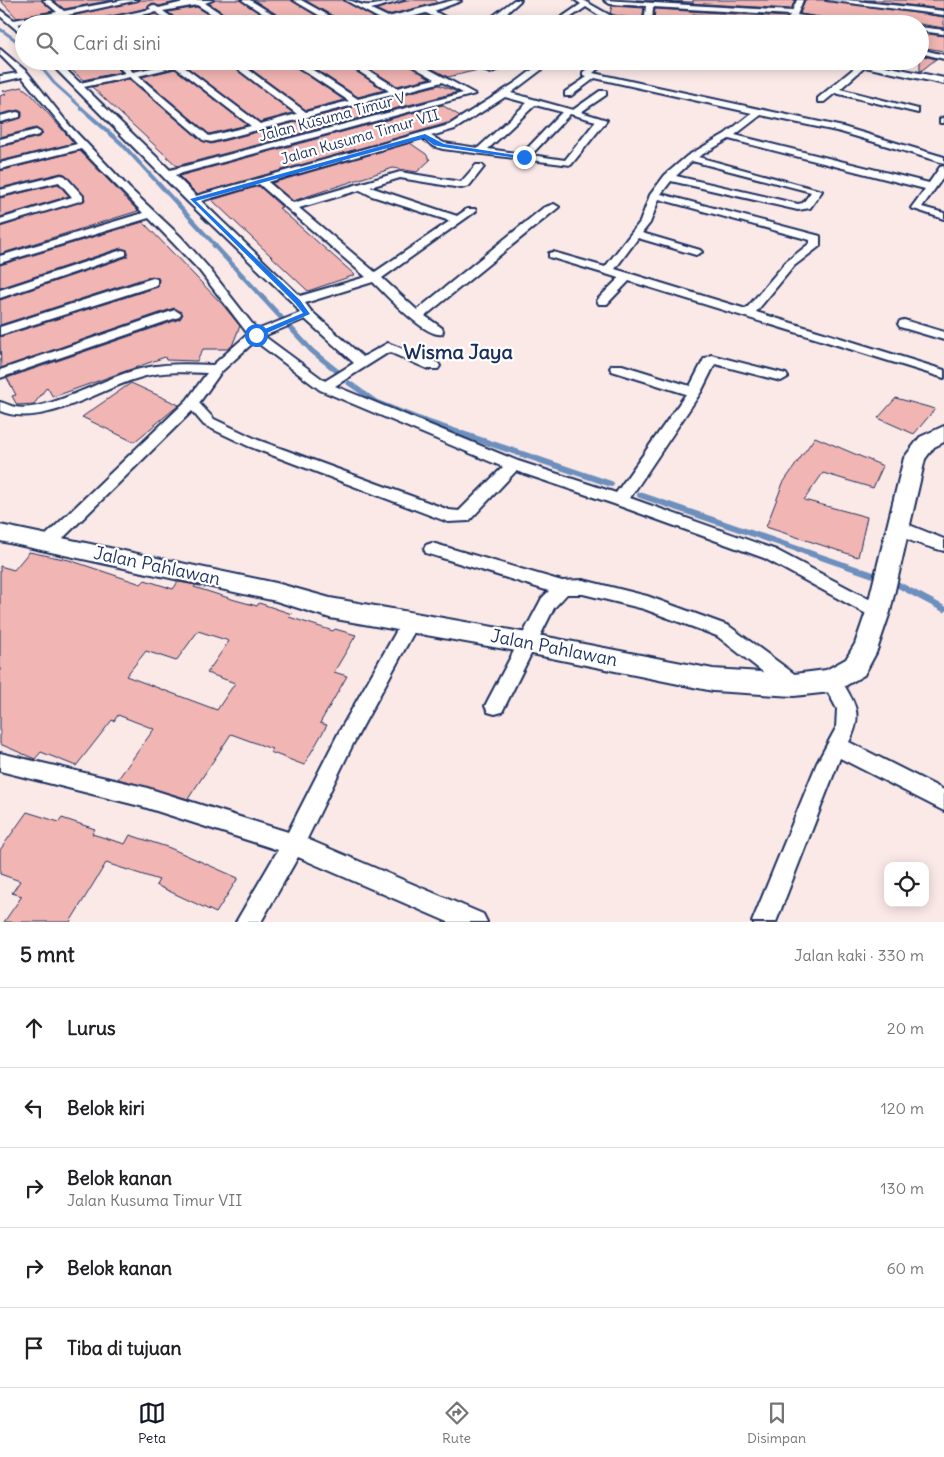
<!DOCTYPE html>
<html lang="id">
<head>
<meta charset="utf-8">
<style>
  :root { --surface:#fff; --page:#f6f6f6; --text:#202124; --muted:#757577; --line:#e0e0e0; --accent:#111827 }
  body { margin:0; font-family:Delius,sans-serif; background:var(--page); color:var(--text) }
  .controls { position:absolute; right:15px; bottom:15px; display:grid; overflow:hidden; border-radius:10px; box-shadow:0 2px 12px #0003 }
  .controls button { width:45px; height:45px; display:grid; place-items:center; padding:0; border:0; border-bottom:1px solid var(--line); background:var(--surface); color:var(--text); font:25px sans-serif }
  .stop { position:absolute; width:15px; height:15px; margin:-11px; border:4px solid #1a73e8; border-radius:50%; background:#fff }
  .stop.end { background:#1a73e8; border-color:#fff; box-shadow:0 1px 5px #0008 }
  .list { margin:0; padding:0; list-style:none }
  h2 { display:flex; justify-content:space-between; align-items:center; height:65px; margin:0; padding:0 20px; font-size:21px }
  h2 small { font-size:16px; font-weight:400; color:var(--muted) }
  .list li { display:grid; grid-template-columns:32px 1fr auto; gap:15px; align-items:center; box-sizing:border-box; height:80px; padding:0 20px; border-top:1px solid var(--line) }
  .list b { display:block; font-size:19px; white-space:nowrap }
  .list p { margin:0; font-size:16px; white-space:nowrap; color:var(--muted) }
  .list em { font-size:16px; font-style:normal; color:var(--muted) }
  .icon { flex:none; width:28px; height:28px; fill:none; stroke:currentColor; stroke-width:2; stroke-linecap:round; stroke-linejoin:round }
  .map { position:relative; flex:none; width:944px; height:922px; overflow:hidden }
  .search { position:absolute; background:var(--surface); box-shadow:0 2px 12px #0003; left:15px; right:15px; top:15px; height:55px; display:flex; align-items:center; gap:12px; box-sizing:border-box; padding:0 18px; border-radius:28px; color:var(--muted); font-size:19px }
  .sheet { height:465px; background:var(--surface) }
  nav { display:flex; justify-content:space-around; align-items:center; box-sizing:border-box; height:70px; border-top:1px solid var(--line); background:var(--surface); font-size:14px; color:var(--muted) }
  nav a { display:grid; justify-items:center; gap:2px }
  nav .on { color:var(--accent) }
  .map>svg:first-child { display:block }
</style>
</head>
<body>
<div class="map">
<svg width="944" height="922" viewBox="0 0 944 922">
  <rect width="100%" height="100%" fill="#fbe9e8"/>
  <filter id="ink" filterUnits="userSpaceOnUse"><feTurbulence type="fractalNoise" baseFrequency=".02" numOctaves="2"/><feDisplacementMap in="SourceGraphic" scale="10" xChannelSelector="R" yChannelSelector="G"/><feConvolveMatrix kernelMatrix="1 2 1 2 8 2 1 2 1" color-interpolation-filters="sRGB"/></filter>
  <g filter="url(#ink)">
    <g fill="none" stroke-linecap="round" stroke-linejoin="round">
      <path stroke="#6c8fbd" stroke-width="3" d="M 0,29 L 24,46
        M 36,61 L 54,83 L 83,109"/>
      <path stroke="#6c8fbd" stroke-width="4" d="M 81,108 L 121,143 L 216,246"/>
      <path stroke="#6c8fbd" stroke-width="5" d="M 214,245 L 312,351 L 338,372
        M 349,383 L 376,402 L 422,420"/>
      <path stroke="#6c8fbd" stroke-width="6" d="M 418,419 L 611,484
        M 640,495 L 882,578
        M 891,581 L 944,609"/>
    </g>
    <path fill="#f1b5b3" stroke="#1b2f5e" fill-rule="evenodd" d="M 0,0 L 41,0 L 53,11 L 17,18 Z
      M 53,0 L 114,0 L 64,9 Z
      M 140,0 L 184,0 L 159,6 L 152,3 L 148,8 L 79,24 L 30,24 L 61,18 L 69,22 L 74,19 L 72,16 Z
      M 215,0 L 240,0 L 275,24 L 239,24 L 209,3 Z
      M 254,0 L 291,0 L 330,24 L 291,24 Z
      M 305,0 L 343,0 L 375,18 L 346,24 Z
      M 406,0 L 436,0 L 436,3 L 388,15 L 376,9 Z
      M 636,0 L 693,2 L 693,0 L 795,0 L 791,9 Z
      M 805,0 L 824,0 L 944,17 L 944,28 L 920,24 L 856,24 L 800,14 Z
      M 864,0 L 944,0 L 944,9 Z
      M 612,6 L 644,8 L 642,20 L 614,15 L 610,13 Z
      M 197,7 L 224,24 L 183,24 L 168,12 Z
      M 655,9 L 787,17 L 785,24 L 746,24 L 740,20 L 693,14 L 692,21 L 706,24 L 662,24 L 662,21 L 654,21 Z
      M 156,14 L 169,24 L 108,24 Z
      M 426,15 L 433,19 L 428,24 L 400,22 Z
      M 920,33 L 944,36 L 944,51 L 920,47 Z
      M 920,55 L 936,59 L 921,71 L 920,71 Z
      M 61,61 L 110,61 L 121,72 L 83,80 Z
      M 124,61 L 167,61 L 168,63 L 134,70 Z
      M 199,61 L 225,61 L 293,113 L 260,122 L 187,67 Z
      M 240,61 L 287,61 L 344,100 L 306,110 Z
      M 303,61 L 341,61 L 384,90 L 358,97 Z
      M 357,61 L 401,61 L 430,78 L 397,86 Z
      M 418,61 L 462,61 L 478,70 L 448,77 Z
      M 175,69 L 247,125 L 209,134 L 142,77 Z
      M 129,79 L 202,141 L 211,144 L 439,85 L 458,92 L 177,166 L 92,87 Z
      M 22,87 L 30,93 L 74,143 L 0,161 L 0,147 L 39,137 L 43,133 L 36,128 L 0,137 L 0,124 L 22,117 L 22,112 L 18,110 L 0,114 L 0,96 L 6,94 L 3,91 Z
      M 442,105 L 460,116 L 451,122 L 400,137 L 197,194 L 179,176 Z
      M 410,143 L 426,154 L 430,160 L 417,172 L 393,168 L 293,201 L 272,183 Z
      M 80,151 L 138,211 L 0,254 L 0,227 L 85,200 L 84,195 L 65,174 L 61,173 L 0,188 L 0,171 Z
      M 58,184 L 69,196 L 0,217 L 0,198 Z
      M 259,186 L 282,207 L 279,208 L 355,275 L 308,291 L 212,200 Z
      M 143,222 L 223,305 L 240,326 L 232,346 L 228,349 L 203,349 L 197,361 L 166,360 L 165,357 L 53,397 L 47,387 L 34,404 L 17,405 L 12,396 L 16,395 L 7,378 L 180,319 L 183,314 L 174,308 L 1,368 L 0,337 L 158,287 L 159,279 L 152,276 L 0,325 L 0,300 L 127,257 L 128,251 L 121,248 L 0,288 L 0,265 Z
      M 131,383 L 179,405 L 134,442 L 82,417 Z
      M 896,398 L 935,409 L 914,434 L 878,418 Z
      M 815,437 L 883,466 L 873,488 L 823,473 L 804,500 L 867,517 L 858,557 L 766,527 L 783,483 Z
      M 29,552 L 69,560 L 141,584 L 145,580 L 173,589 L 178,582 L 196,585 L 194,587 L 235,600 L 257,606 L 259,603 L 292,614 L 289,617 L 333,631 L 335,629 L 356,635 L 334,672 L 347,676 L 320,723 L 327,725 L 304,765 L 270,752 L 272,749 L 231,734 L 188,799 L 118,779 L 154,729 L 118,715 L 114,721 L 112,720 L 76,766 L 41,752 L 35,759 L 0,744 L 0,566 L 14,570 ZM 198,631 L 229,641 L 207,673 L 235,683 L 217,710 L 126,676 L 146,651 L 176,661 Z
      M 27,812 L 59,822 L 62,818 L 95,829 L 92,834 L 125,844 L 130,835 L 170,848 L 238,878 L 216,913 L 156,885 L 159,880 L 106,863 L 70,922 L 4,922 L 22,896 L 12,893 L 20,881 L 0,874 L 0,850 Z"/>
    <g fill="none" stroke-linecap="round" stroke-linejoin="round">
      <defs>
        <path id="street" d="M 43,0 L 50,0 L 64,11 L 124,0 L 138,0 L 68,15 L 72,18 L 68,20 L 61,16 L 18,24 L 24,30 L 24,36 L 0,16 L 0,10 L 14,20 L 57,12 Z
          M 192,0 L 213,0 L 205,3 L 237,24 L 228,24 L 197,5 L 163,11 L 181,24 L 172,24 L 156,12 L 98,24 L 81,24 L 151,9 L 149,7 L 153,5 L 159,8 Z
          M 242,0 L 250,0 L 289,24 L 279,24 Z
          M 293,0 L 301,0 L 344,24 L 334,24 Z
          M 345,0 C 353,0 356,4 364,5 C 373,7 393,0 404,0 L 371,9 L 388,17 L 454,0 L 461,1 L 434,11 L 445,17 L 438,24 L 430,24 L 436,18 L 426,13 L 389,23 L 363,24 L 380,19 Z
          M 514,0 L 521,0 L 499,20 L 493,20 L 493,16 Z
          M 575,0 L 583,0 L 613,17 L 638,24 L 608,21 L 586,7 L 561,24 L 552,24 L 581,4 Z
          M 604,0 L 792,11 L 797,0 L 803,0 L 797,15 L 854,24 L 795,19 L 793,24 L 788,24 L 786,22 L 790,15 L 653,7 L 652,24 L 644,24 L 646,6 L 610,4 Z
          M 826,0 L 848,0 L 944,11 L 944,15 Z
          M 696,16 L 740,22 L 744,24 L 722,24 L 693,20 L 693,16 Z
          M 920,27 L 944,30 L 944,34 L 920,31 Z
          M 0,49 L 27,72 L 69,125 L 129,188 L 181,237 L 207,266 L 257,330 L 300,313 L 294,304 L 188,202 L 48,61 L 57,61 L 80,83 L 125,73 L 112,61 L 121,61 L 133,72 L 170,64 L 169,61 L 197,61 L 183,66 L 260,124 L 297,114 L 227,61 L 237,61 L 306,112 L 349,101 L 289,61 L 299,61 L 358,99 L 389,91 L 343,61 L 353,61 L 397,88 L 435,79 L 403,61 L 414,61 L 475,94 L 175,175 L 196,196 L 449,125 L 515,83 L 544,61 L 553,61 L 511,93 L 573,110 L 600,91 L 606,91 L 606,95 L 581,112 L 607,120 L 571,165 L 443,149 L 433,146 L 422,138 L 268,182 L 293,203 L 400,172 L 461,182 L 476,165 L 482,165 L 484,167 L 469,186 L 461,188 L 400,178 L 370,187 L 457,216 L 467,209 L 475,209 L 476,211 L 382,278 L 417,310 L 543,208 L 554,204 L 559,207 L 425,316 L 442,328 L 443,331 L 442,334 C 426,338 385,294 373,282 L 305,303 L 311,311 L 363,357 L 388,343 L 438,363 L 440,366 L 438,369 L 428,369 L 389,352 L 335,386 L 518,461 L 616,493 L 686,394 L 612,371 L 610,368 L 612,365 L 622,365 L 690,386 L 704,359 L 711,355 L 786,374 L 788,377 L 781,381 L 715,364 L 701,392 L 630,498 L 776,550 L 884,607 L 887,612 L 884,617 L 878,619 L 872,617 L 764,558 L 614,504 L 516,471 L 469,521 L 448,522 L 248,446 L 204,425 L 192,411 L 54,547 L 48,549 L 42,547 L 40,543 L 42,539 L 187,400 L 207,373 C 185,372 162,371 142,377 C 100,388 43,429 0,411 L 0,402 C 5,403 10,406 15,407 C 47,413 103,378 136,370 C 161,363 187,364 213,365 L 248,334 L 199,270 L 149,218 L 0,263 L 0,256 L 143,213 L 81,149 L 0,169 L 0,163 L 77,144 L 22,77 L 0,82 L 0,76 L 18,73 L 0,55 ZM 175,67 L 251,126 L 209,136 L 138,76 ZM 130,77 L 203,140 L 211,142 L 442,82 L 463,93 L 170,170 L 84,87 ZM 505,97 L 527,103 L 478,148 L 444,143 L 431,136 L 455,129 ZM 535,105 L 562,112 L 522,154 L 488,149 ZM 570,114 L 596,121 L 565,160 L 531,155 ZM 259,184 L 366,277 L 300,296 L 201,201 ZM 360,190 L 372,196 L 450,221 L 375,272 L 299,208 ZM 305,319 L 354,363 L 325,381 L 264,336 ZM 255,341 L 320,390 L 503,467 L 459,511 L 449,510 L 258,440 L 214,419 L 199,403 L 221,372 Z
          M 920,49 L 944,55 L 944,59 L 920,53 Z
          M 464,61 L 475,61 L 490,68 L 498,64 L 496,61 L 504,61 L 507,65 L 490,73 Z
          M 598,61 L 607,61 L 593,73 L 843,127 L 944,157 L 944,163 L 841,132 L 761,115 L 735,135 L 929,183 L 940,167 L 944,166 L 944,176 L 922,207 L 944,213 L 944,219 L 911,208 L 925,189 L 729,139 L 698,157 L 822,191 L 810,208 L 798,210 L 671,181 L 661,194 L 820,236 L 820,246 L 794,266 L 756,312 L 944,370 L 944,378 L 629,281 L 607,304 L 599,304 L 597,301 L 599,298 L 619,278 L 549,257 L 549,253 L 553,252 L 605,267 L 640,222 L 650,195 L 665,175 L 687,156 L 725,134 L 752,113 L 595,78 L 571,96 L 565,96 L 565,92 L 587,77 L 583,76 L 583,72 ZM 692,161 L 811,192 L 803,203 L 798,204 L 676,176 ZM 659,199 L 810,240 L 810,243 L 786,262 L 746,309 L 615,269 L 638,238 L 696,255 L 702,252 L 700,250 L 642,233 L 650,223 Z
          M 640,61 L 655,61 L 656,63 L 652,65 Z
          M 844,61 L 861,61 L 944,78 L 944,84 L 865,67 L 840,89 L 918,109 L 918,113 L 835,93 L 824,102 L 818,102 L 818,98 L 858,65 Z
          M 17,112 L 20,113 L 20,117 L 0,122 L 0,116 Z
          M 944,117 L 944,123 L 940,123 L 940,119 Z
          M 36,130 L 41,133 L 39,135 L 0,145 L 0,139 Z
          M 61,175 L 65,176 L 83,196 L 83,200 L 0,225 L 0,219 L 72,197 L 59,182 L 0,196 L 0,190 Z
          M 122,250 L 126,251 L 126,255 L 0,298 L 0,290 Z
          M 153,278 L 157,279 L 157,285 L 0,335 L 0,327 Z
          M 175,310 L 181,314 L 179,317 L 0,378 L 0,370 Z
          M 904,320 L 944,332 L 944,340 L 900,327 L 898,324 L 900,321 Z
          M 897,520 L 944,539 L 944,551 C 930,547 896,539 889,526 L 891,522 Z
          M 432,543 L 562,581 L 583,580 L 647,596 L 729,626 L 800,678 L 802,684 L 800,690 L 793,692 L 786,690 L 717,636 L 644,609 L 583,594 L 567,594 L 554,608 L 502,712 L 495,714 L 488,712 L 485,706 L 488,700 L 542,598 L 549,591 L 426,553 L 424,549 L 426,545 Z
          M 411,614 L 417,616 L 420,621 L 353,744 L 307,839 L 483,914 L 487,922 L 448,922 L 298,857 L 261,922 L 236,922 L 278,850 L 144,807 L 0,771 L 0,753 L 144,787 L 288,832 L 339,732 L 405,616 Z
          M 831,673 L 838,675 C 853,701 865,712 849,742 L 944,790 L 944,811 L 840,758 L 776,922 L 752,922 L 817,763 L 836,728 L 837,709 L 822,681 L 824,675 Z"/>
        <path id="secondary" d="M 944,426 L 944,442 L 934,447 L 925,459 L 890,612 L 876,653 L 864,675 L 840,689 L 831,692 L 794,696 L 713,691 L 527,653 L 330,618 L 276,601 L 0,541 L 0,525 L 276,583 L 330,598 L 527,633 L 713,669 L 794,674 L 826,670 L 846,659 L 855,644 L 866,612 L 904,458 L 920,437 Z"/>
      </defs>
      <use href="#street" stroke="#1b2f5e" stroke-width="4"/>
      <use href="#secondary" stroke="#1b2f5e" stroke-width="4"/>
      <use href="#street" fill="#fff" fill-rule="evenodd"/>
      <use href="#secondary" fill="#fff" fill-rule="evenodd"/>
    </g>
  </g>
  <path fill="#1a73e8" d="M 425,134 L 444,144 L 527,157 L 524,159 L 443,147 L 434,145 L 424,138 L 196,201 L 300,300 L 310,314 L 258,337 L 253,337 L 253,334 L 303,313 L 295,303 L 190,199 Z"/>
  <g text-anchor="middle" stroke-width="4.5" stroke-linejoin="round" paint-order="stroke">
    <g font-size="15" fill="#1b2f5e" stroke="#fff">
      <text transform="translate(332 117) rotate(-15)" y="5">Jalan Kusuma Timur V</text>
      <text transform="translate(360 137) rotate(-16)" y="5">Jalan Kusuma Timur VII</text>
    </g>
    <g font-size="18" fill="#1b2f5e" stroke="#fff">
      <text transform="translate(157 566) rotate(12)" y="6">Jalan Pahlawan</text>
      <text transform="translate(554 648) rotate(11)" y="6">Jalan Pahlawan</text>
    </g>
    <g font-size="20" font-weight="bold" fill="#1b2f5e" stroke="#fff">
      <text x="458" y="359">Wisma Jaya</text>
    </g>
  </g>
</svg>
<div class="controls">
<button><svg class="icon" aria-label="locate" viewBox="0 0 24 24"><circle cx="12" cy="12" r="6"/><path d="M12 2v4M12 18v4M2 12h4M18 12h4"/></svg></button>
</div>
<div class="stop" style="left:256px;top:335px"></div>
<div class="stop end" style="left:524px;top:157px"></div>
<div class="search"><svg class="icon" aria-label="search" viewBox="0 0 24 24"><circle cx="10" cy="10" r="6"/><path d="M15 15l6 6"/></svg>Cari di sini</div>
</div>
<section class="sheet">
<h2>5 mnt<small>Jalan kaki · 330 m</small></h2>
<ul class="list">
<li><svg class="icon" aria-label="ahead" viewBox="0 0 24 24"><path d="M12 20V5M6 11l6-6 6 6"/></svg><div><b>Lurus</b></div><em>20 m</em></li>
<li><svg class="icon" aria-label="left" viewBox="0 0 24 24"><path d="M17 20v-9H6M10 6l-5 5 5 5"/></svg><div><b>Belok kiri</b></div><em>120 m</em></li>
<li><svg class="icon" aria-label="right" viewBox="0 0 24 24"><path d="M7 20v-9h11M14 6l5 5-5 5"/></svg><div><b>Belok kanan</b><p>Jalan Kusuma Timur VII</p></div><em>130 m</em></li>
<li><svg class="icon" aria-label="right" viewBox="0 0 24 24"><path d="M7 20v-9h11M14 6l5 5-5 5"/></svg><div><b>Belok kanan</b></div><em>60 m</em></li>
<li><svg class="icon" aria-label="arrive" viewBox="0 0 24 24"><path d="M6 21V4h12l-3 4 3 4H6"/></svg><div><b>Tiba di tujuan</b></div></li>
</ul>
</section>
<nav>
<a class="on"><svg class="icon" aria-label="map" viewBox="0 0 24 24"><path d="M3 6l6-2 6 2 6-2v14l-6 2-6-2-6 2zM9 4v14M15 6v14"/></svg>Peta</a>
<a><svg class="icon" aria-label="directions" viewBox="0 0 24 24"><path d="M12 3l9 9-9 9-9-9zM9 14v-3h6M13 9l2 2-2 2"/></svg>Rute</a>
<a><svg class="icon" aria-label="saved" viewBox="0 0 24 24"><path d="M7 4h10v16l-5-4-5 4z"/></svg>Disimpan</a>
</nav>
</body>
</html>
